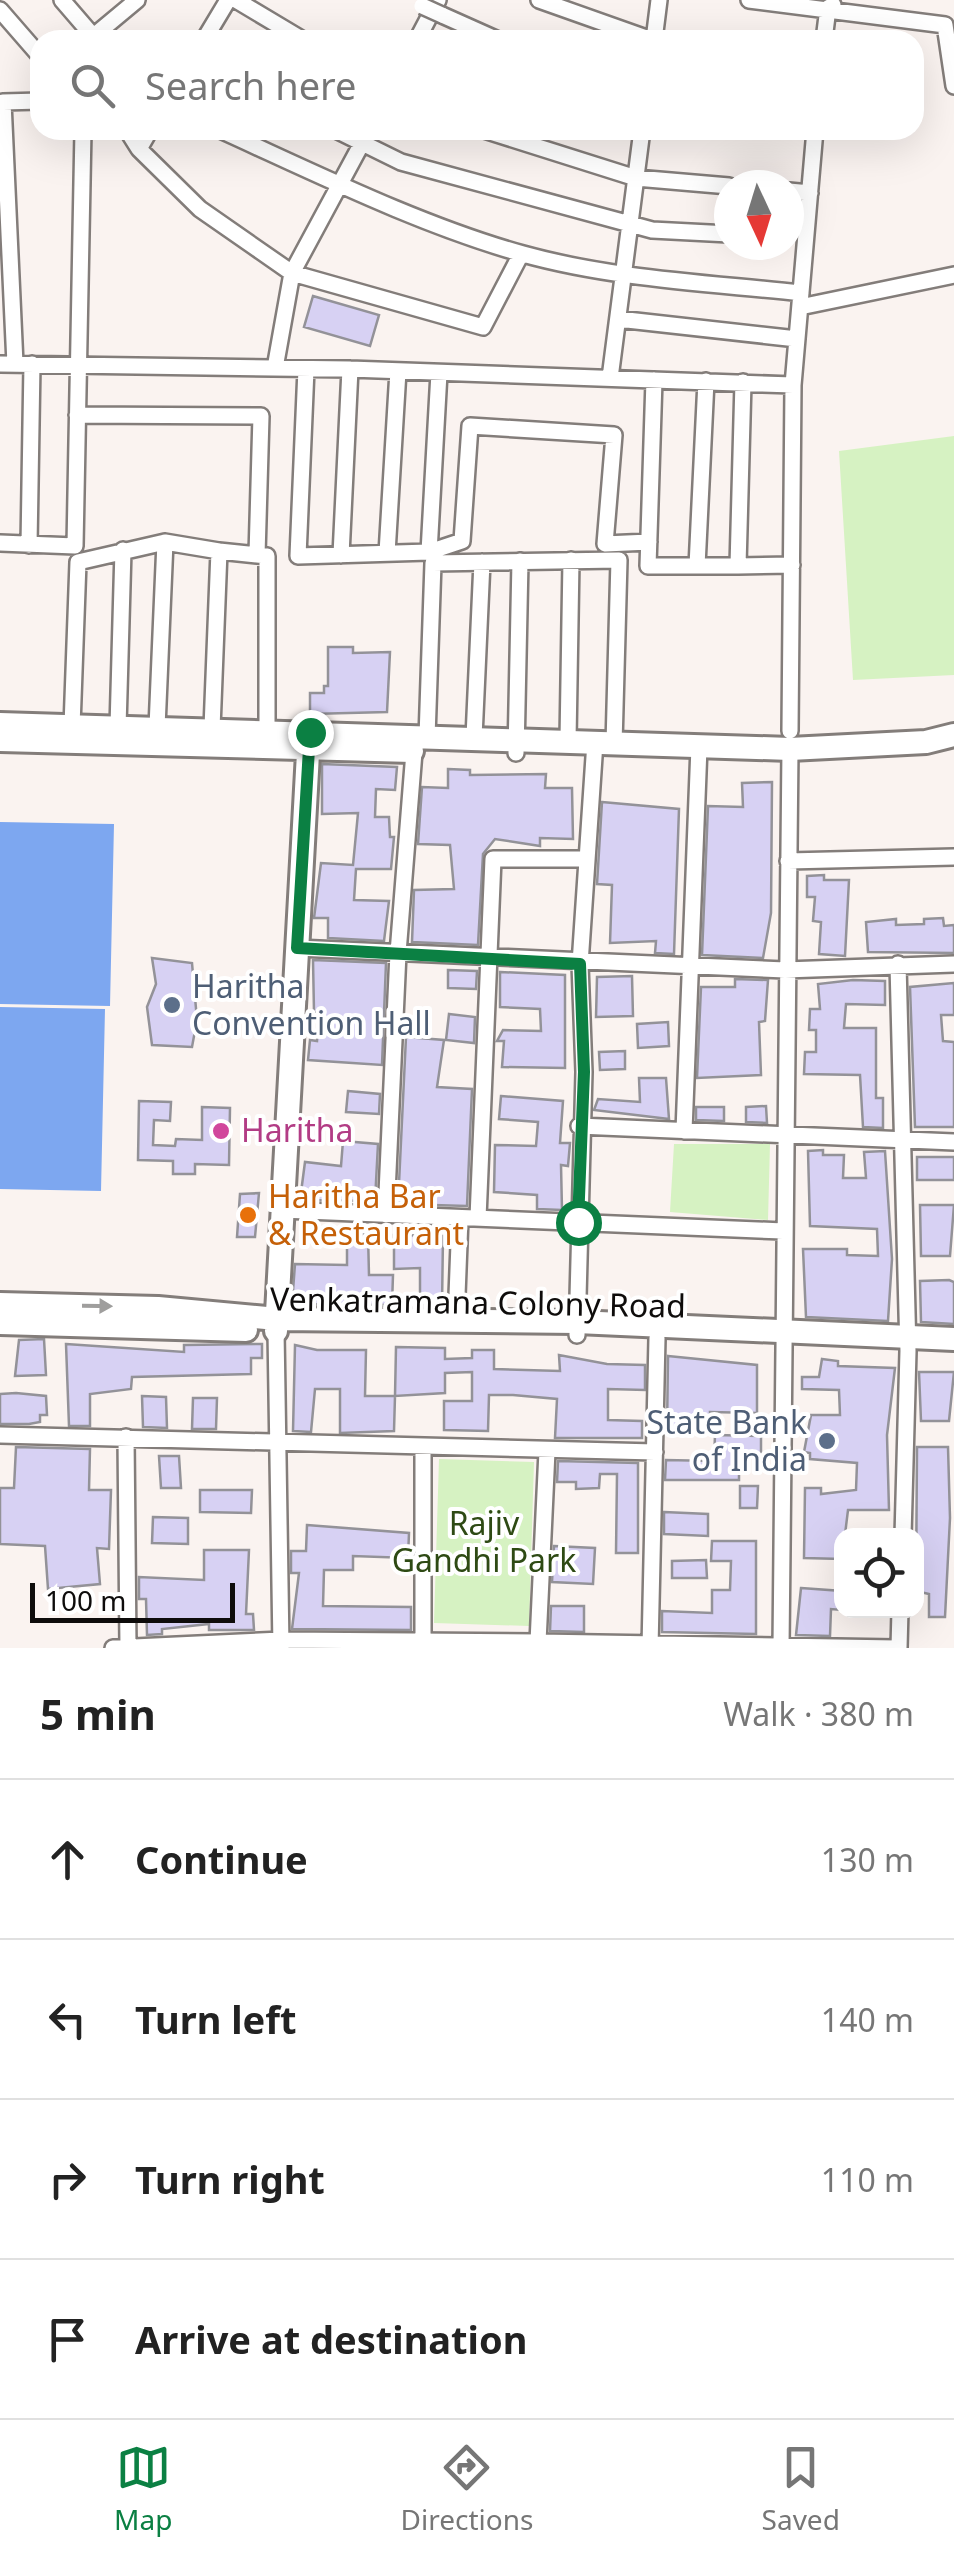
<!DOCTYPE html>
<html lang="en">
<head>
<meta charset="utf-8">
<style>
  :root { --surface:#fff; --page:#f2f2f2; --text:#222; --muted:#767676; --line:#e0e0e0; --accent:#0b8043 }
  body { margin:0; font-family:"Noto Sans",sans-serif; background:var(--page); color:var(--text) }
  .controls { position:absolute; right:30px; bottom:30px; display:grid; overflow:hidden; border-radius:20px; box-shadow:0 10px 40px #0002 }
  .controls button { width:90px; height:90px; display:grid; place-items:center; padding:0; border:0; border-bottom:2px solid var(--line); background:var(--surface); color:var(--text); font:50px sans-serif }
  .compass { position:absolute; left:714px; top:170px; width:90px; height:90px; border-radius:50%; background:var(--surface); box-shadow:0 10px 40px #0002; rotate:176deg }
  .scale { position:absolute; left:30px; bottom:25px; width:205px; box-sizing:border-box; padding-left:10px; border:5px solid #0e0c0b; border-top:0; font-size:28px; line-height:35px; white-space:nowrap; color:#0e0c0b; -webkit-text-stroke:8px #fff; paint-order:stroke }
  .stop { position:absolute; width:30px; height:30px; margin:-22px; border:8px solid #0b8043; border-radius:50%; background:#fff }
  .stop.end { background:#0b8043; border-color:#fff; box-shadow:0 2px 10px #0008 }
  .list { margin:0; padding:0; list-style:none }
  h2 { display:flex; justify-content:space-between; align-items:center; height:130px; margin:0; padding:0 40px; font-size:42px }
  h2 small { font-size:32px; font-weight:400; color:var(--muted) }
  .list li { display:grid; grid-template-columns:65px 1fr auto; gap:30px; align-items:center; box-sizing:border-box; height:160px; padding:0 40px; border-top:2px solid var(--line) }
  .list b { display:block; font-size:38px; white-space:nowrap }
  .list em { font-size:32px; font-style:normal; color:var(--muted) }
  .icon { flex:none; width:55px; height:55px; fill:none; stroke:currentColor; stroke-width:2; stroke-linecap:round; stroke-linejoin:round }
  .map { position:relative; flex:none; width:954px; height:1648px; overflow:hidden }
  .search { position:absolute; background:var(--surface); box-shadow:0 10px 40px #0002; left:30px; right:30px; top:30px; height:110px; display:flex; align-items:center; gap:25px; box-sizing:border-box; padding:0 35px; border-radius:30px; color:var(--muted); font-size:38px }
  .sheet { height:770px; background:var(--surface) }
  nav { display:flex; justify-content:space-around; align-items:center; box-sizing:border-box; height:140px; border-top:2px solid var(--line); background:var(--surface); font-size:28px; color:var(--muted) }
  nav a { display:grid; justify-items:center; gap:5px }
  nav .on { color:var(--accent) }
  .map>svg:first-child { display:block }
</style>
</head>
<body>
<div class="map">
<svg width="954" height="1648" viewBox="0 0 954 1648">
  <rect width="100%" height="100%" fill="#faf3f0"/>
  <path fill="#d6f2c2" d="M 954,436 L 954,675 L 853,680 L 839,451 Z
    M 674,1144 L 770,1144 L 768,1220 L 670,1212 Z
    M 439,1459 L 534,1462 L 529,1626 L 434,1623 Z"/>
  <path fill="#7da7f0" d="M 0,822 L 114,824 L 110,1006 L 0,1004 Z
    M 0,1007 L 105,1009 L 101,1191 L 0,1189 Z"/>
  <path fill="#d7d1f3" stroke="#939298" stroke-width="2.5" d="M 313,296 L 379,315 L 370,346 L 304,327 Z
    M 328,647 L 353,647 L 353,653 L 390,652 L 387,712 L 310,714 L 310,693 L 324,693 L 324,686 L 328,686 Z
    M 322,764 L 397,767 L 395,790 L 376,789 L 375,817 L 389,817 L 390,837 L 394,837 L 391,869 L 356,869 L 354,900 L 389,901 L 384,941 L 328,938 L 328,918 L 314,918 L 321,863 L 353,865 L 358,813 L 322,814 Z
    M 448,769 L 470,770 L 470,775 L 546,774 L 545,788 L 572,788 L 573,839 L 540,838 L 540,846 L 495,839 L 483,854 L 478,945 L 412,942 L 414,890 L 454,889 L 450,845 L 418,844 L 422,787 L 448,788 Z
    M 772,782 L 771,913 L 763,958 L 702,955 L 708,806 L 743,807 L 742,783 Z
    M 602,802 L 679,809 L 674,954 L 655,953 L 656,941 L 610,943 L 612,885 L 597,884 Z
    M 824,875 L 824,880 L 849,880 L 845,956 L 819,954 L 821,922 L 813,921 L 815,897 L 807,897 L 807,876 Z
    M 943,918 L 944,926 L 954,925 L 954,953 L 868,952 L 866,922 L 896,919 L 896,925 L 924,924 L 924,919 Z
    M 152,958 L 192,963 L 197,1020 L 192,1047 L 152,1045 L 147,1007 L 156,984 Z
    M 313,960 L 386,963 L 382,1065 L 308,1060 L 310,1040 L 317,1041 L 319,1013 L 314,1012 Z
    M 448,970 L 477,971 L 476,989 L 448,988 Z
    M 500,972 L 565,975 L 565,1068 L 502,1067 L 504,1041 L 497,1041 L 503,1030 L 541,1031 L 540,1009 L 500,1007 Z
    M 632,976 L 633,1016 L 596,1017 L 597,977 Z
    M 735,979 L 768,980 L 765,1021 L 759,1022 L 761,1075 L 697,1078 L 701,987 L 735,987 Z
    M 853,980 L 885,981 L 885,1005 L 846,1004 L 844,1028 L 876,1028 L 876,1098 L 883,1098 L 883,1128 L 863,1127 L 860,1075 L 804,1074 L 805,1052 L 816,1052 L 816,1030 L 809,1030 L 810,1009 L 820,1009 L 818,984 Z
    M 954,983 L 954,1015 L 941,1015 L 943,1041 L 954,1042 L 954,1127 L 915,1127 L 910,987 Z
    M 449,1014 L 475,1017 L 474,1043 L 446,1040 Z
    M 668,1022 L 669,1046 L 638,1048 L 637,1024 Z
    M 406,1037 L 444,1040 L 437,1087 L 472,1089 L 467,1206 L 398,1204 Z
    M 625,1051 L 625,1069 L 600,1070 L 599,1052 Z
    M 639,1078 L 666,1078 L 669,1119 L 594,1110 L 598,1099 L 640,1102 Z
    M 348,1091 L 380,1094 L 379,1114 L 346,1112 Z
    M 501,1096 L 563,1101 L 560,1143 L 570,1143 L 568,1166 L 561,1165 L 562,1210 L 537,1209 L 537,1195 L 494,1192 L 495,1145 L 536,1146 L 538,1122 L 499,1119 Z
    M 139,1101 L 171,1102 L 170,1121 L 154,1120 L 153,1145 L 175,1146 L 176,1139 L 202,1140 L 202,1107 L 230,1108 L 229,1165 L 195,1164 L 195,1174 L 173,1174 L 173,1161 L 138,1160 Z
    M 766,1106 L 767,1123 L 746,1122 L 746,1107 Z
    M 696,1107 L 724,1107 L 724,1121 L 696,1120 Z
    M 343,1141 L 378,1144 L 375,1201 L 300,1200 L 305,1162 L 341,1166 Z
    M 823,1150 L 823,1155 L 844,1155 L 843,1178 L 866,1178 L 864,1152 L 885,1151 L 892,1259 L 888,1321 L 806,1317 L 803,1249 L 847,1249 L 847,1255 L 878,1256 L 877,1229 L 810,1226 L 808,1151 Z
    M 917,1157 L 954,1157 L 954,1180 L 917,1180 Z
    M 259,1193 L 255,1237 L 237,1237 L 240,1194 Z
    M 920,1205 L 954,1205 L 950,1256 L 921,1256 Z
    M 368,1234 L 369,1275 L 393,1275 L 392,1305 L 292,1304 L 295,1264 L 347,1265 L 347,1235 Z
    M 394,1235 L 443,1236 L 442,1306 L 420,1305 L 420,1268 L 394,1269 Z
    M 949,1280 L 954,1282 L 954,1324 L 921,1322 L 920,1281 Z
    M 44,1339 L 46,1375 L 15,1376 L 19,1340 Z
    M 66,1344 L 184,1352 L 184,1345 L 262,1344 L 262,1358 L 251,1358 L 251,1374 L 132,1377 L 131,1389 L 90,1394 L 90,1426 L 69,1426 Z
    M 295,1345 L 317,1350 L 366,1350 L 365,1396 L 395,1396 L 394,1431 L 340,1433 L 340,1389 L 315,1389 L 311,1432 L 293,1431 Z
    M 396,1347 L 445,1348 L 445,1359 L 472,1358 L 472,1350 L 494,1350 L 494,1369 L 560,1371 L 559,1355 L 607,1364 L 645,1365 L 645,1390 L 608,1389 L 608,1420 L 642,1421 L 642,1438 L 555,1438 L 557,1399 L 513,1395 L 489,1395 L 488,1431 L 444,1430 L 444,1401 L 472,1401 L 472,1372 L 445,1373 L 445,1393 L 395,1396 Z
    M 668,1356 L 757,1365 L 757,1413 L 710,1412 L 710,1432 L 667,1431 Z
    M 822,1359 L 838,1361 L 838,1366 L 895,1368 L 887,1435 L 889,1510 L 848,1510 L 842,1559 L 804,1558 L 805,1488 L 821,1488 L 821,1494 L 856,1490 L 857,1463 L 810,1459 L 810,1453 L 804,1452 L 811,1415 L 840,1415 L 839,1390 L 802,1389 L 802,1377 L 819,1377 Z
    M 919,1372 L 954,1372 L 949,1421 L 921,1421 Z
    M 16,1393 L 46,1396 L 47,1415 L 40,1415 L 40,1422 L 29,1424 L 0,1424 L 0,1394 Z
    M 142,1396 L 166,1397 L 167,1428 L 143,1427 Z
    M 193,1398 L 217,1398 L 216,1429 L 192,1429 Z
    M 715,1435 L 761,1436 L 761,1458 L 739,1458 L 739,1480 L 665,1480 L 666,1460 L 714,1461 Z
    M 16,1447 L 90,1449 L 89,1490 L 111,1490 L 109,1549 L 97,1548 L 100,1584 L 48,1589 L 45,1546 L 0,1544 L 0,1488 L 14,1488 Z
    M 917,1447 L 948,1447 L 950,1518 L 945,1617 L 929,1617 L 929,1594 L 916,1591 Z
    M 159,1456 L 179,1456 L 181,1488 L 161,1488 Z
    M 558,1461 L 638,1463 L 638,1553 L 616,1553 L 617,1474 L 600,1474 L 599,1488 L 576,1489 L 576,1482 L 557,1482 Z
    M 740,1486 L 758,1486 L 757,1508 L 740,1508 Z
    M 200,1490 L 252,1490 L 251,1513 L 200,1512 Z
    M 664,1512 L 708,1514 L 708,1536 L 664,1534 Z
    M 153,1517 L 188,1518 L 188,1544 L 152,1543 Z
    M 307,1525 L 409,1533 L 408,1558 L 353,1556 L 353,1570 L 324,1570 L 323,1606 L 411,1607 L 411,1630 L 292,1629 L 299,1573 L 291,1573 L 291,1551 L 306,1551 Z
    M 712,1541 L 756,1541 L 756,1634 L 662,1632 L 662,1611 L 712,1613 L 712,1590 L 730,1590 L 731,1561 L 711,1561 Z
    M 554,1546 L 595,1548 L 593,1584 L 552,1582 Z
    M 204,1550 L 249,1550 L 246,1614 L 253,1614 L 254,1630 L 209,1630 L 209,1624 L 162,1629 L 162,1634 L 147,1635 L 146,1599 L 139,1599 L 139,1577 L 204,1580 Z
    M 706,1560 L 707,1578 L 672,1578 L 672,1561 Z
    M 801,1588 L 842,1591 L 842,1610 L 831,1609 L 830,1636 L 796,1635 Z
    M 551,1606 L 584,1606 L 584,1632 L 550,1631 Z"/>
  <g fill="none" stroke-linecap="round" stroke-linejoin="round">
    <defs>
      <path id="street" d="M 62,0 L 93,36
        M 236,0 L 303,40
        M 539,0 L 652,40
        M 749,0 L 945,25 L 954,86
        M 0,10 L 40,56
        M 442,15 L 498,40
        M 89,40 L 137,0
        M 204,40 L 228,0
        M 417,40 L 438,0
        M 654,40 L 659,0
        M 824,40 L 828,8 L 833,5
        M 127,130 L 139,149 L 150,130
        M 220,130 C 315,173 422,226 523,254 C 613,279 709,283 801,293
        M 336,130 L 401,162 L 630,224 L 652,230 L 729,234
        M 484,130 L 636,178 L 729,186
        M 139,149 L 200,209 L 292,273 L 483,327 L 521,254
        M 789,191 L 810,193
        M 800,307 L 954,275
        M 618,319 L 797,339
        M 0,364 L 350,369 L 793,385
        M 15,364 L 3,102 L 40,101
        M 275,368 L 292,273 L 369,130
        M 306,369 L 298,556 L 429,552 L 439,373
        M 610,378 L 642,130
        M 654,380 L 648,566 L 697,566
        M 706,381 L 697,566 L 738,566
        M 743,382 L 738,566 L 792,565
        M 77,415 L 261,416 L 257,555
        M 165,542 L 219,551 L 212,728
        M 0,543 L 75,546 L 83,130
        M 29,545 L 32,364
        M 219,551 L 267,556 L 267,731
        M 429,552 L 462,541 L 470,426 L 614,435 L 605,544 L 649,542
        M 387,553 L 398,371
        M 341,555 L 350,369
        M 72,726 L 78,562 L 165,542 L 157,727
        M 118,727 L 123,550
        M 790,731 L 793,385 L 815,130
        M 427,737 L 433,563 L 619,560 L 614,744
        M 474,737 L 482,562
        M 568,740 L 571,560
        M 516,753 L 520,561
        M 788,861 L 954,857
        M 297,948 L 785,970 L 954,964
        M 898,964 L 908,1351 L 903,1536
        M 579,1126 L 954,1142
        M 684,1131 L 699,747
        M 282,1210 L 783,1231
        M 386,1215 L 398,953 L 414,752
        M 478,1218 L 493,859 L 585,859
        M 456,1321 L 460,1218
        M 276,1331 L 281,1647
        M 577,1335 L 584,1072 L 580,964 L 595,742
        M 0,1435 L 655,1452
        M 126,1437 L 128,1648
        M 547,1451 L 538,1642 L 896,1648
        M 113,1648 L 281,1640 L 538,1642
        M 423,1648 L 423,1448
        M 650,1648 L 657,1338
        M 781,1648 L 790,749
        M 899,1648 L 900,1610"/>
      <path id="secondary" d="M 0,724 L 790,749 L 926,742 L 954,735
        M 0,740 L 412,751
        M 0,1304 L 158,1308 L 277,1319 L 577,1322 L 954,1339
        M 0,1323 L 246,1330
        M 276,1331 L 309,735"/>
    </defs>
    <use href="#street" stroke="#837d7a" stroke-width="20"/>
    <use href="#secondary" stroke="#837d7a" stroke-width="28"/>
    <use href="#street" stroke="#fff" stroke-width="15"/>
    <use href="#secondary" stroke="#fff" stroke-width="22"/>
    <defs>
      <path id="street-bridge" d="M 422,6 L 442,15"/>
    </defs>
    <use href="#street-bridge" stroke="#837d7a" stroke-width="20" stroke-linecap="butt"/>
    <use href="#street-bridge" stroke="#fff" stroke-width="15"/>
  </g>
  <defs><path id="oneway-solid" d="M-6-.8H1V-3.2L6.5 0L1 3.2V.8H-6Z" transform="scale(2.5)"/></defs>
  <use fill="#9f9e9d" href="#oneway-solid" transform="translate(97 1306) rotate(1)"/>
  <g fill="none" stroke-linecap="round" stroke-linejoin="round">
    <path stroke="#0b8043" stroke-width="12" d="M 310,732 L 297,948 L 580,964 L 584,1072 L 578,1222"/>
  </g>
  <g fill="#5c6f8a" stroke="#fff" stroke-width="4">
    <circle cx="172" cy="1005" r="10"/>
    <circle cx="827" cy="1441" r="10"/>
  </g>
  <circle fill="#d1479c" stroke="#fff" stroke-width="4" cx="221" cy="1131" r="10"/>
  <circle fill="#e8710a" stroke="#fff" stroke-width="4" cx="248" cy="1215" r="10"/>
  <g text-anchor="middle" stroke-width="8" stroke-linejoin="round" paint-order="stroke">
    <g font-size="32" fill="#4e5e75" stroke="#fff" text-anchor="start">
      <text x="192" y="998">Haritha<tspan x="192" dy="37">Convention Hall</tspan></text>
      <text x="807" y="1434" text-anchor="end">State Bank<tspan x="807" dy="37">of India</tspan></text>
    </g>
    <g font-size="32" fill="#b23c85" stroke="#fff" text-anchor="start">
      <text x="241" y="1142">Haritha</text>
    </g>
    <g font-size="32" fill="#c56008" stroke="#fff" text-anchor="start">
      <text x="268" y="1208">Haritha Bar<tspan x="268" dy="37">&amp; Restaurant</tspan></text>
    </g>
    <g font-size="32" fill="#0e0c0b" stroke="#fff">
      <text transform="translate(478 1303) rotate(1)" y="11">Venkatramana Colony Road</text>
    </g>
    <g font-size="32" fill="#2e4a14" stroke="#fff">
      <text x="484" y="1535">Rajiv<tspan x="484" dy="37">Gandhi Park</tspan></text>
    </g>
  </g>
</svg>
<div class="controls">
<button><svg class="icon" aria-label="locate" viewBox="0 0 24 24"><circle cx="12" cy="12" r="6"/><path d="M12 2v4M12 18v4M2 12h4M18 12h4"/></svg></button>
</div>
<svg class="compass" viewBox="-18 -18 36 36"><path d="M0-13l5 13h-10z" fill="#e53935"/><path d="M0 13l5-13h-10z" fill="#767676"/></svg>
<div class="scale">100 m</div>
<div class="stop" style="left:578px;top:1222px"></div>
<div class="stop end" style="left:310px;top:732px"></div>
<div class="search"><svg class="icon" aria-label="search" viewBox="0 0 24 24"><circle cx="10" cy="10" r="6"/><path d="M15 15l6 6"/></svg>Search here</div>
</div>
<section class="sheet">
<h2>5 min<small>Walk · 380 m</small></h2>
<ul class="list">
<li><svg class="icon" aria-label="ahead" viewBox="0 0 24 24"><path d="M12 20V5M6 11l6-6 6 6"/></svg><div><b>Continue</b></div><em>130 m</em></li>
<li><svg class="icon" aria-label="left" viewBox="0 0 24 24"><path d="M17 20v-9H6M10 6l-5 5 5 5"/></svg><div><b>Turn left</b></div><em>140 m</em></li>
<li><svg class="icon" aria-label="right" viewBox="0 0 24 24"><path d="M7 20v-9h11M14 6l5 5-5 5"/></svg><div><b>Turn right</b></div><em>110 m</em></li>
<li><svg class="icon" aria-label="arrive" viewBox="0 0 24 24"><path d="M6 21V4h12l-3 4 3 4H6"/></svg><div><b>Arrive at destination</b></div></li>
</ul>
</section>
<nav>
<a class="on"><svg class="icon" aria-label="map" viewBox="0 0 24 24"><path d="M3 6l6-2 6 2 6-2v14l-6 2-6-2-6 2zM9 4v14M15 6v14"/></svg>Map</a>
<a><svg class="icon" aria-label="directions" viewBox="0 0 24 24"><path d="M12 3l9 9-9 9-9-9zM9 14v-3h6M13 9l2 2-2 2"/></svg>Directions</a>
<a><svg class="icon" aria-label="saved" viewBox="0 0 24 24"><path d="M7 4h10v16l-5-4-5 4z"/></svg>Saved</a>
</nav>
</body>
</html>
